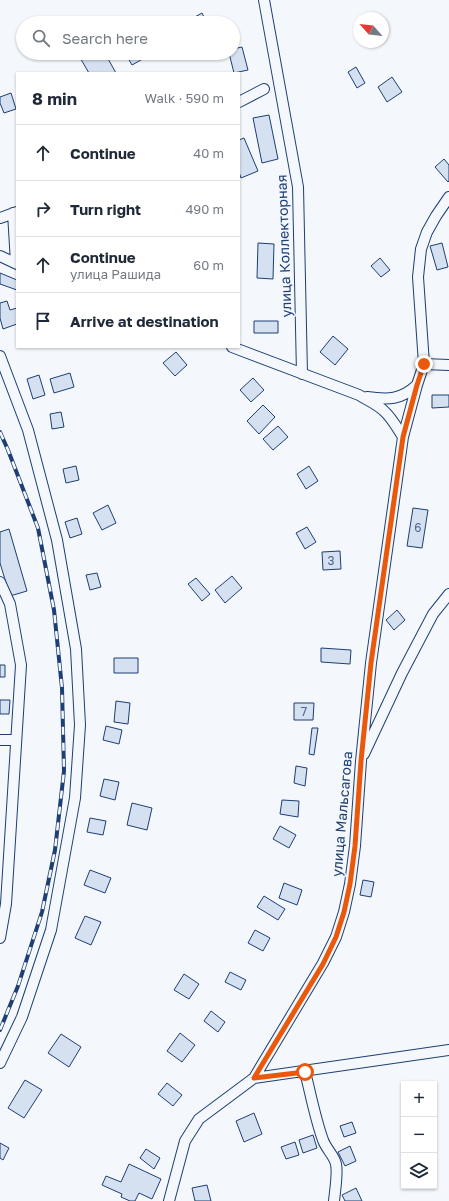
<!DOCTYPE html>
<html lang="en">
<head>
<meta charset="utf-8">
<style>
  :root { --surface:#fff; --page:#f2f2f3; --text:#1f2937; --muted:#747a83; --line:#e0e1e3 }
  body { margin:0; font-family:"Golos Text",sans-serif; background:var(--page); color:var(--text) }
  .controls { position:absolute; right:12px; bottom:12px; display:grid; overflow:hidden; border-radius:0px; box-shadow:0 1px 3px #0004 }
  .controls button { width:36px; height:36px; display:grid; place-items:center; padding:0; border:0; border-bottom:1px solid var(--line); background:var(--surface); color:var(--text); font:20px sans-serif }
  .compass { position:absolute; left:353px; top:12px; width:36px; height:36px; border-radius:50%; background:var(--surface); box-shadow:0 1px 3px #0004; rotate:297deg }
  .stop { position:absolute; width:12px; height:12px; margin:-9px; border:3px solid #ea580c; border-radius:50%; background:#fff }
  .stop.end { background:#ea580c; border-color:#fff; box-shadow:0 1px 4px #0008 }
  .list { margin:0; padding:0; list-style:none }
  h2 { display:flex; justify-content:space-between; align-items:center; height:52px; margin:0; padding:0 16px; font-size:17px }
  h2 small { font-size:13px; font-weight:400; color:var(--muted) }
  .list li { display:grid; grid-template-columns:26px 1fr auto; gap:12px; align-items:center; box-sizing:border-box; height:56px; padding:0 16px; border-top:1px solid var(--line) }
  .list b { display:block; font-size:15px; white-space:nowrap }
  .list p { margin:0; font-size:13px; white-space:nowrap; color:var(--muted) }
  .list em { font-size:13px; font-style:normal; color:var(--muted) }
  .icon { flex:none; width:22px; height:22px; fill:none; stroke:currentColor; stroke-width:2; stroke-linecap:round; stroke-linejoin:round }
  .map { position:relative; flex:none; width:449px; height:1201px; overflow:hidden }
  .search { position:absolute; background:var(--surface); box-shadow:0 1px 3px #0004; left:16px; top:16px; width:224px; height:44px; display:flex; align-items:center; gap:10px; box-sizing:border-box; padding:0 14px; border-radius:22px; color:var(--muted); font-size:15px }
  .panel { position:absolute; background:var(--surface); box-shadow:0 1px 3px #0004; left:16px; top:72px; width:224px; height:276px; border-radius:0px }
  .map>svg:first-child { display:block }
</style>
</head>
<body>
<div class="map">
<svg width="449" height="1201" viewBox="0 0 449 1201">
  <rect width="100%" height="100%" fill="#f4f7fb"/>
  <path fill="#d5e0f0" stroke="#1d3f73" d="M 202,13 L 207,23 L 184,23 Z
    M 242,47 L 248,70 L 234,73 L 229,53 L 233,53 L 233,49 Z
    M 86,53 L 115,53 L 107,57 L 116,73 L 89,73 L 79,56 Z
    M 125,53 L 146,53 L 148,56 L 132,65 Z
    M 356,67 L 365,83 L 357,88 L 348,72 Z
    M 392,77 L 402,92 L 387,102 L 378,87 Z
    M 11,93 L 16,109 L 4,113 L 0,103 L 0,97 Z
    M 269,115 L 278,159 L 262,163 L 253,118 Z
    M 244,138 L 258,171 L 241,178 L 239,172 L 239,140 Z
    M 444,159 L 449,165 L 449,181 L 448,182 L 435,167 Z
    M 258,243 L 274,244 L 273,279 L 257,278 Z
    M 442,243 L 448,267 L 437,270 L 430,246 Z
    M 380,258 L 390,270 L 381,277 L 371,266 Z
    M 0,273 L 17,280 L 17,290 L 0,284 Z
    M 7,301 L 10,310 L 17,308 L 17,324 L 3,329 L 0,318 L 0,303 Z
    M 254,321 L 278,321 L 278,333 L 254,333 Z
    M 333,336 L 348,349 L 335,365 L 320,352 Z
    M 176,352 L 187,365 L 175,376 L 163,363 Z
    M 70,373 L 74,387 L 54,393 L 50,379 Z
    M 39,375 L 45,395 L 33,399 L 27,379 Z
    M 253,378 L 264,390 L 251,402 L 240,390 Z
    M 432,395 L 449,395 L 449,407 L 432,408 Z
    M 263,405 L 275,417 L 259,434 L 247,421 Z
    M 61,412 L 64,427 L 52,429 L 50,414 Z
    M 278,426 L 288,437 L 273,450 L 263,439 Z
    M 76,466 L 79,480 L 66,483 L 63,469 Z
    M 309,466 L 318,481 L 306,489 L 297,474 Z
    M 108,505 L 116,523 L 102,530 L 93,513 Z
    M 413,508 L 428,510 L 422,548 L 407,546 Z
    M 77,518 L 82,534 L 70,538 L 65,522 Z
    M 307,527 L 316,542 L 305,549 L 296,533 Z
    M 9,529 L 27,591 L 10,596 L 0,563 L 0,532 Z
    M 340,551 L 341,569 L 323,570 L 322,552 Z
    M 97,573 L 101,587 L 90,590 L 86,575 Z
    M 232,576 L 242,588 L 225,603 L 215,590 Z
    M 196,578 L 210,594 L 202,601 L 188,584 Z
    M 397,610 L 405,620 L 394,630 L 386,620 Z
    M 321,648 L 351,650 L 350,664 L 321,662 Z
    M 114,658 L 138,658 L 138,673 L 114,673 Z
    M 0,665 L 5,665 L 5,677 L 0,677 Z
    M 0,700 L 10,700 L 9,714 L 0,714 Z
    M 116,701 L 130,703 L 128,724 L 114,722 Z
    M 294,703 L 314,703 L 313,720 L 294,720 Z
    M 106,726 L 122,730 L 119,744 L 103,740 Z
    M 312,728 L 318,728 L 314,755 L 309,754 Z
    M 296,766 L 307,768 L 305,786 L 294,783 Z
    M 104,779 L 119,782 L 115,800 L 100,796 Z
    M 282,800 L 299,801 L 298,817 L 280,814 Z
    M 132,803 L 152,808 L 147,830 L 127,825 Z
    M 90,818 L 106,821 L 103,835 L 87,832 Z
    M 280,826 L 296,835 L 289,848 L 273,839 Z
    M 90,870 L 111,878 L 105,893 L 84,885 Z
    M 363,880 L 374,882 L 371,897 L 360,895 Z
    M 284,883 L 302,890 L 297,905 L 279,898 Z
    M 264,896 L 285,909 L 278,920 L 257,907 Z
    M 85,916 L 101,922 L 91,945 L 75,938 Z
    M 255,930 L 270,938 L 263,951 L 248,943 Z
    M 230,972 L 246,980 L 241,990 L 225,982 Z
    M 184,974 L 199,984 L 189,999 L 174,990 Z
    M 211,1011 L 225,1022 L 218,1032 L 204,1021 Z
    M 180,1033 L 195,1045 L 182,1062 L 167,1051 Z
    M 61,1034 L 81,1047 L 69,1067 L 48,1053 Z
    M 25,1080 L 42,1090 L 24,1118 L 8,1108 Z
    M 167,1083 L 182,1095 L 173,1106 L 158,1094 Z
    M 254,1113 L 262,1134 L 244,1142 L 236,1121 Z
    M 352,1122 L 356,1133 L 344,1137 L 340,1126 Z
    M 313,1135 L 317,1148 L 303,1153 L 299,1140 Z
    M 295,1142 L 299,1155 L 286,1159 L 281,1147 Z
    M 0,1143 L 9,1148 L 3,1160 L 0,1158 Z
    M 350,1146 L 356,1161 L 345,1166 L 338,1152 Z
    M 146,1149 L 160,1158 L 154,1169 L 140,1158 Z
    M 129,1164 L 161,1179 L 152,1199 L 139,1193 L 135,1201 L 130,1201 L 121,1197 L 122,1194 L 102,1185 L 106,1176 L 121,1182 Z
    M 207,1185 L 211,1201 L 195,1201 L 192,1188 Z
    M 356,1188 L 362,1201 L 345,1201 L 342,1195 Z"/>
  <g fill="none" stroke-linecap="round" stroke-linejoin="round">
    <defs>
      <path id="minor" d="M 264,0 L 298,187 L 302,374
        M 239,102 L 264,89
        M 13,213 L 16,263
        M 0,218 L 17,212
        M 0,256 L 17,264
        M 0,356 L 28,430 L 57,540 L 76,649 L 80,725 L 75,798 L 51,930 L 22,1017 L 0,1063
        M 424,364 L 449,365
        M 367,397 C 388,400 401,400 417,385
        M 403,437 L 417,385 L 424,364 L 418,277 L 421,249 L 427,232 L 436,216 L 449,197
        M 0,582 L 10,604 L 21,665 L 6,904 L 0,938
        M 0,740 L 16,740
        M 364,754 L 402,673 L 433,614 L 449,594
        M 305,1072 C 311,1095 315,1118 323,1140 C 326,1149 334,1155 336,1164 C 338,1174 335,1190 334,1201
        M 254,1078 L 449,1050
        M 169,1201 L 185,1141 L 199,1119 L 254,1078 L 323,963 L 336,937 L 344,912 L 350,884 L 355,846 L 361,761 L 371,663 L 403,437 C 397,428 392,418 384,411 C 377,404 367,400 359,395 L 232,347"/>
    </defs>
    <use href="#minor" stroke="#1d3f73" stroke-width="12"/>
    <use href="#minor" stroke="#f4f7fb" stroke-width="10"/>
    <defs>
      <path id="rail" d="M 0,432 L 8,450 L 38,528 L 54,610 L 62,688 L 64,771 L 55,850 L 42,912 L 18,986 L 0,1030"/>
    </defs>
    <use href="#rail" stroke="#1d3f73" stroke-width="4"/>
    <use href="#rail" stroke="#f4f7fb" stroke-width="2.5" stroke-dasharray="8" stroke-linecap="butt"/>
  </g>
  <g fill="none" stroke-linecap="round" stroke-linejoin="round">
    <path stroke="#ea580c" stroke-width="5" d="M 305,1072 L 254,1078 L 323,964 L 336,937 L 344,912 L 350,884 L 355,846 L 361,761 L 371,663 L 403,437 L 417,385 L 424,364"/>
  </g>
  <g text-anchor="middle" stroke-width="3" stroke-linejoin="round" paint-order="stroke">
    <g font-size="12" fill="#4b6792">
      <text x="418" y="532">6</text>
      <text x="331" y="565">3</text>
      <text x="304" y="716">7</text>
    </g>
    <g font-size="14" fill="#1d3f73" stroke="#f4f7fb">
      <text transform="translate(284 246) rotate(-92)" y="5">улица Коллекторная</text>
      <text transform="translate(342 814) rotate(-85)" y="5">улица Мальсагова</text>
    </g>
  </g>
</svg>
<div class="controls">
<button>+</button>
<button>−</button>
<button><svg class="icon" aria-label="layers" viewBox="0 0 24 24"><path d="M12 4l9 5-9 5-9-5zM3 14l9 5 9-5"/></svg></button>
</div>
<svg class="compass" viewBox="-18 -18 36 36"><path d="M0-13l5 13h-10z" fill="#e53935"/><path d="M0 13l5-13h-10z" fill="#747a83"/></svg>
<div class="stop" style="left:305px;top:1072px"></div>
<div class="stop end" style="left:424px;top:364px"></div>
<div class="search"><svg class="icon" aria-label="search" viewBox="0 0 24 24"><circle cx="10" cy="10" r="6"/><path d="M15 15l6 6"/></svg>Search here</div>
<section class="panel">
<h2>8 min<small>Walk · 590 m</small></h2>
<ul class="list">
<li><svg class="icon" aria-label="ahead" viewBox="0 0 24 24"><path d="M12 20V5M6 11l6-6 6 6"/></svg><div><b>Continue</b></div><em>40 m</em></li>
<li><svg class="icon" aria-label="right" viewBox="0 0 24 24"><path d="M7 20v-9h11M14 6l5 5-5 5"/></svg><div><b>Turn right</b></div><em>490 m</em></li>
<li><svg class="icon" aria-label="ahead" viewBox="0 0 24 24"><path d="M12 20V5M6 11l6-6 6 6"/></svg><div><b>Continue</b><p>улица Рашида</p></div><em>60 m</em></li>
<li><svg class="icon" aria-label="arrive" viewBox="0 0 24 24"><path d="M6 21V4h12l-3 4 3 4H6"/></svg><div><b>Arrive at destination</b></div></li>
</ul>
</section>
</div>
</body>
</html>
